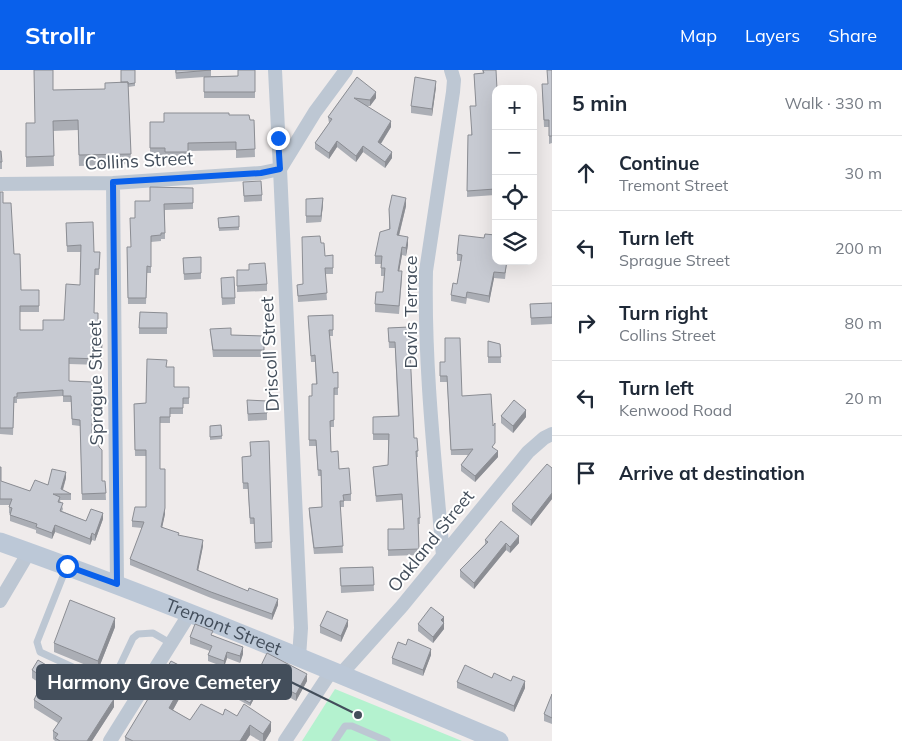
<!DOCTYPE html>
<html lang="en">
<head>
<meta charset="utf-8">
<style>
  :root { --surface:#fff; --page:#f6f6f7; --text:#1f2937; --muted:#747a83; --line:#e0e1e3; --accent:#0960eb }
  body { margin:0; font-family:Mulish,sans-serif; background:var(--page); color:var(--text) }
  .controls { position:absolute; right:15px; top:15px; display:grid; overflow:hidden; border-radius:10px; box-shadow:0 5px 20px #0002 }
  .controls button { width:45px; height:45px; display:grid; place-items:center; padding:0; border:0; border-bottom:1px solid var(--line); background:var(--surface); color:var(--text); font:25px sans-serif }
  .stop { position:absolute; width:15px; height:15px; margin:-11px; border:4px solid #0960eb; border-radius:50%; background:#fff }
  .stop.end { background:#0960eb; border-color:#fff; box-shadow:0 1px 5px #0008 }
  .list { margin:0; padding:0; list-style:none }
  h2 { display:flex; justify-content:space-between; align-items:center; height:65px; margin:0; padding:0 20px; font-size:21px }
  h2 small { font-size:16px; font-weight:400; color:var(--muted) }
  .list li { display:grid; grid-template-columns:32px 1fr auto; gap:15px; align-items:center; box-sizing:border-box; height:75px; padding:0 20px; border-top:1px solid var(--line) }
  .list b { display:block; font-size:19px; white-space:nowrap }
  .list p { margin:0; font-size:16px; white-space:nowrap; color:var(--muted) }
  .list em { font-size:16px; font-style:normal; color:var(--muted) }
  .icon { flex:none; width:28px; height:28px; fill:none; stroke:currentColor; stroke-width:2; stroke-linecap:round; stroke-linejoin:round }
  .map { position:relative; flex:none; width:552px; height:671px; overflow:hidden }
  header { display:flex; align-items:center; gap:30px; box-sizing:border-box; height:70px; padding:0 25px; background:var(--accent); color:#fff }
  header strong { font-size:24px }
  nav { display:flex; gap:28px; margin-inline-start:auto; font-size:18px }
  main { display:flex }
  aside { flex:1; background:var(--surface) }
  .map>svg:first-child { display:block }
</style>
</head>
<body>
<header>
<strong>Strollr</strong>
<nav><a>Map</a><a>Layers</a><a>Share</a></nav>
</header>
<main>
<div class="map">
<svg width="552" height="671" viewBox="0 0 552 671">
  <rect width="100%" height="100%" fill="#efebeb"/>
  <path fill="#b4f2cf" d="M 335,619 L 462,671 L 302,671 Z"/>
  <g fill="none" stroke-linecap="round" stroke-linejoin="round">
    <path stroke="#bdc7d3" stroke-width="7" d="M 67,496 L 37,572 L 40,582 L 105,612 L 115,606 L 133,568 L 138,564 L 153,563 L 172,574
      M 335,671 L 345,656 L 352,656 L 387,671"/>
    <path stroke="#bdc7d3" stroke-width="14" d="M 113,113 L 117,514
      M 0,114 L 113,113 L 261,103 L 280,99 L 275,0
      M 443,486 C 435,392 424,296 426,201 L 453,22 L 454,10 L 451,0
      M 0,531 L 29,482
      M 299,587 L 301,558 L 280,99 L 315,42 L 346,0
      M 341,604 L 402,536 L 528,382 L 544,368 L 552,364
      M 110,671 L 190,543
      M 285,671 L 332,600"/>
    <path stroke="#bcc8d7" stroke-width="19" id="s1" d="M 0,472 C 169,532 334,601 499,671"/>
  </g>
  <path fill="#abaeb5" d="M 135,0 L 135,16 L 128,17 L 131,94 L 79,96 L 78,60 L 53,61 L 54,96 L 26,97 L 26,53 L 35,53 L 53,20 L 105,19 L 121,12 Z
    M 175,0 L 211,0 L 211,6 L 238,6 L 255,0 L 255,28 L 204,28 L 204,7 L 176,9 Z
    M 482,0 L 496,0 L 496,57 L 494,58 L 495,90 L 493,90 L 495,125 L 467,127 L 468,65 L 471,65 L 476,36 L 474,4 L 483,3 Z
    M 552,0 L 552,73 L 549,74 L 549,57 L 544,57 L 542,14 L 548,14 Z
    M 357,7 L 376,28 L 370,36 L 367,36 L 391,57 L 381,74 L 392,88 L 385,98 L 363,82 L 356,92 L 337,77 L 329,89 L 315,79 L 315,73 L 329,53 L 328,47 Z
    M 436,17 L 432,46 L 411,43 L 411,36 Z
    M 229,45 L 250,50 L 254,50 L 255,87 L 236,88 L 236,80 L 188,81 L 188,90 L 165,90 L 165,86 L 150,86 L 150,52 L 164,52 Z
    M 0,81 L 2,92 L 2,99 L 0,99 Z
    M 243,112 L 262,125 L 262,131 L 244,132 Z
    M 193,118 L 193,139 L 165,140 L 165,169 L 161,169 L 161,171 L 151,172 L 151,203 L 147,203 L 146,234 L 128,234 L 127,177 L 131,177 L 135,148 Z
    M 0,122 L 3,133 L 21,220 L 39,220 L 39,242 L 20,242 L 20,260 L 43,260 L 64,250 L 80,215 L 81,182 L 67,182 L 66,153 L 94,182 L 100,182 L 99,205 L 95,205 L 94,243 L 98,274 L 102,274 L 101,295 L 69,294 L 69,311 L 92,369 L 99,377 L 102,411 L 105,411 L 106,430 L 82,430 L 80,356 L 72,355 L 71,332 L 63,332 L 63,326 L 17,329 L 17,333 L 14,333 L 13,365 L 0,364 Z
    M 306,129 L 323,134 L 321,152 L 306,153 Z
    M 406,136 L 399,166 L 408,175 L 406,186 L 402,185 L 399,201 L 402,209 L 399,244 L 375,242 L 375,234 L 383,222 L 384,206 L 381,206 L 381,194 L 375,194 L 375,186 L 389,159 L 389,139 Z
    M 239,146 L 239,160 L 219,161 L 218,148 Z
    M 495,171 L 495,177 L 496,191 L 507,191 L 505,209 L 494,208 L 489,233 L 467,228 L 466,234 L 451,231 L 451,225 L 457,214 L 461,191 L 457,191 L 457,184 Z
    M 321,173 L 325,186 L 333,185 L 333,204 L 325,204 L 327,230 L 298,232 L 297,215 L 303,214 Z
    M 201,187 L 201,209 L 184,210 L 183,188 Z
    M 237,200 L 267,214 L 267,221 L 237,222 Z
    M 221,215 L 235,228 L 235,234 L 222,235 Z
    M 552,233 L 552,254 L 531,255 L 530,234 Z
    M 167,243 L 167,264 L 139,264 L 139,258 Z
    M 333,245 L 333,266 L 330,266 L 333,303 L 338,302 L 338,325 L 334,325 L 334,357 L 330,357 L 331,382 L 351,424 L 351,431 L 344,431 L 344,437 L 340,437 L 343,483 L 314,484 L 309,444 L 309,438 L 322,437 L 321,406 L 318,406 L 316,376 L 309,376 L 309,326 L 312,326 L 316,314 L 315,292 L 311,292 L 308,246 Z
    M 409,257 L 414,368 L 417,368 L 418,387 L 416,387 L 420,448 L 420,454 L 418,454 L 419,485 L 388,486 L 388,459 L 404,459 L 402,430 L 376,432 L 373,397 L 388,395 L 388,370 L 373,370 L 373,347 L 398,346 L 395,278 L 389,278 L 388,258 Z
    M 210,259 L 231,265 L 264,266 L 264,287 L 213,287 Z
    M 488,271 L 500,274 L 501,293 L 488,293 Z
    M 440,292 L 462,326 L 494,379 L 498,387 L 475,412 L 461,401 L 461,395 L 468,385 L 451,385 L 447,312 L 440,312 Z
    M 167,297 L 174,317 L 189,317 L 189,334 L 183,334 L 183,344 L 170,344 L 170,353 L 160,353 L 160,399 L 165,444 L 162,457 L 203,476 L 198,501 L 278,535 L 272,550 L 211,528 L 130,495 L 130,489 L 142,458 L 132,457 L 132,451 L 146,437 L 146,386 L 135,386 L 134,334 L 146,333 Z
    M 267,331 L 267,350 L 248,351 L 247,336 Z
    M 501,346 L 526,347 L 513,363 L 501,353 Z
    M 221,355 L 222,369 L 210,370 L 210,356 Z
    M 269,371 L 272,478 L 255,479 L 254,454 L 250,454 L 248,421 L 248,419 L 243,419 L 242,387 L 250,386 Z
    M 0,397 L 1,411 L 30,421 L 66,408 L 63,420 L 71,424 L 71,430 L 60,430 L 63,439 L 62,441 L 86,451 L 103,449 L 95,471 L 92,470 L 90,475 L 55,462 L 52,469 L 36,463 L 36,460 L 10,451 L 10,444 L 9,443 L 9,435 L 0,435 Z
    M 552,398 L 552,429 L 531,456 L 512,441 L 512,434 Z
    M 485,470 L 519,473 L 510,483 L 506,480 L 474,519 L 460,507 L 460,500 L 485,474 Z
    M 373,497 L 374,521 L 341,523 L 340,498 Z
    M 418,554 L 444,559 L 433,573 L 418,561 Z
    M 320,556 L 348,556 L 341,572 L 320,563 Z
    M 115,557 L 98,600 L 54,582 L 54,573 Z
    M 213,565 L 243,584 L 240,593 L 227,588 L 224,597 L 208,591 L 208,585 L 210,581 L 190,574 L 190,567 Z
    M 431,585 L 423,606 L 392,594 L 392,588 Z
    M 171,591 L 194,613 L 189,623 L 184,620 L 173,640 L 190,650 L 223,645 L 237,646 L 271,661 L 265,671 L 260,671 L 250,665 L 246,671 L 125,671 L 125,667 Z
    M 32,600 L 114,637 L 92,671 L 55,671 L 53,669 L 53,661 L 58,653 L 34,638 L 34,630 L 41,614 L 32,608 Z
    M 255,608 L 307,611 L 296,631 L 271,617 L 269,621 L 255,614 Z
    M 492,608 L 511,611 L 525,618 L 514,642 L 457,618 L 457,612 Z
    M 552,624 L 552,654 L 544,651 L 544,644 Z
    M 256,625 L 250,636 L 239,630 L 239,627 Z"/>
  <path fill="#8b8d93" d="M 436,11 L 436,17 L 432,46 L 432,39 Z
    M 376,22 L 376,28 L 370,36 L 370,30 Z
    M 391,51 L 391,57 L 378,78 L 378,72 Z
    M 337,71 L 337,77 L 329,89 L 329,83 Z
    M 363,76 L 363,82 L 356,92 L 356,86 Z
    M 392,82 L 392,88 L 385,98 L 385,92 Z
    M 323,128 L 323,134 L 321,152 L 321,146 Z
    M 406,128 L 406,136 L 397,173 L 397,165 Z
    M 408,167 L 408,175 L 406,186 L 406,178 Z
    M 402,177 L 402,185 L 398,208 L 398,201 Z
    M 494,202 L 494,208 L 489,233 L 489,226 Z
    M 526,340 L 526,347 L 513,363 L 513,356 Z
    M 498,381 L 498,387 L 475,412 L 475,406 Z
    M 66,402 L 66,408 L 61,425 L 61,419 Z
    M 552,423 L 552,429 L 531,456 L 531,450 Z
    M 165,438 L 165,444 L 161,463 L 161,457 Z
    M 103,443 L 103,449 L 95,471 L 95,465 Z
    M 55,455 L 55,462 L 52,469 L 52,463 Z
    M 92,463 L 92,470 L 90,475 L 90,469 Z
    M 519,466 L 519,473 L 510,483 L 510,477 Z
    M 203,470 L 203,476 L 197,506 L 197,500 Z
    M 506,473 L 506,480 L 474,519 L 474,513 Z
    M 278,529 L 278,535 L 272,550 L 272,544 Z
    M 444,547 L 444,559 L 433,573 L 433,567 L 441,550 Z
    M 115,548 L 115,557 L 98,600 L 98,591 Z
    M 348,550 L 348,556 L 341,572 L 341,566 Z
    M 243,577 L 243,584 L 240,593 L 240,586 Z
    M 431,579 L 431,585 L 423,606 L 423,600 Z
    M 227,582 L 227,588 L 224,597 L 224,591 Z
    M 194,603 L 194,613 L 189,623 L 189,613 Z
    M 307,604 L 307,611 L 296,631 L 296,624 Z
    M 184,611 L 184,620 L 169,647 L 169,638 Z
    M 271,611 L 271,617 L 269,621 L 269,615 Z
    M 525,611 L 525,618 L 514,642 L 514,636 Z
    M 256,622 L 256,625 L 250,636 L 250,633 Z
    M 114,629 L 114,637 L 92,671 L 87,671 Z
    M 271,652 L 271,661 L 265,671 L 263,671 L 263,664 Z
    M 250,655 L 250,665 L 246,671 L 240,671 Z"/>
  <path fill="#c7cad2" stroke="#8b8d93" d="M 34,0 L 53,0 L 53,20 L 105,19 L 105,13 L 128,12 L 131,84 L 79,85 L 78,50 L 53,51 L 54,86 L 26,87 L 26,53 L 35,53 Z
    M 121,0 L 135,0 L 135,13 L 128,14 L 128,12 L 121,12 Z
    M 176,0 L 211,0 L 176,3 Z
    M 238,0 L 255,0 L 255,22 L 204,22 L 204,7 L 238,6 Z
    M 483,0 L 496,0 L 497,19 L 496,19 L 496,51 L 494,51 L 495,84 L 493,84 L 495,119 L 467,121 L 468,65 L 472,65 L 470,36 L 476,36 L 474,4 L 484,3 Z
    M 547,0 L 552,0 L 552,66 L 549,66 L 549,50 L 544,50 L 542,14 L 548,14 Z
    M 357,7 L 376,22 L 370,30 L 354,28 L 391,51 L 378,72 L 392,82 L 385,92 L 363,76 L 356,86 L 337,71 L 329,83 L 315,73 L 332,49 L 328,47 Z
    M 415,7 L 436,11 L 432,39 L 411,36 Z
    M 164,43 L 229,43 L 229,45 L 249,45 L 250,50 L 254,50 L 255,79 L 236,80 L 236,72 L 188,73 L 188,82 L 165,82 L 165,78 L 150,78 L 150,52 L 164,52 Z
    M 0,81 L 1,81 L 2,92 L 0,92 Z
    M 261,111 L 262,125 L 244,126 L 243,112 Z
    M 150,117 L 193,118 L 193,133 L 164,134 L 165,163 L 161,163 L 161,165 L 151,166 L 151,197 L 147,196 L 146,228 L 128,228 L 127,177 L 131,177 L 130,148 L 135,148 L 135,131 L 150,131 Z
    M 0,122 L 3,122 L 3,133 L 11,133 L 14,184 L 20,184 L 21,220 L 39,220 L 39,236 L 20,236 L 20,260 L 43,260 L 43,250 L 64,250 L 66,214 L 80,215 L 81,175 L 67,176 L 66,153 L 93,152 L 94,182 L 100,182 L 99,199 L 95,199 L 94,243 L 98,243 L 98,274 L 102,274 L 101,289 L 69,288 L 69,311 L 92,312 L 92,369 L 98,369 L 99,377 L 102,380 L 102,411 L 105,411 L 106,423 L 82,424 L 80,350 L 72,349 L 71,326 L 63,326 L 63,320 L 17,323 L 17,327 L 14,327 L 13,358 L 0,358 Z
    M 392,125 L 406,128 L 397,165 L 408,167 L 406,178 L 402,177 L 398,201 L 402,201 L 399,236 L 375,234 L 376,222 L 383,222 L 385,198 L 381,198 L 382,186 L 375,186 L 380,162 L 390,159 L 389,139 Z
    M 323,128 L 321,146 L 306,146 L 306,129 Z
    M 239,146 L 239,157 L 219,158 L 218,148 Z
    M 485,164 L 495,165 L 494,177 L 496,177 L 496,191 L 507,191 L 505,203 L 494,202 L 489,226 L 467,222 L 466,228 L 451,225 L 453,213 L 457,214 L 462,185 L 457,184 L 459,165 L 484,168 Z
    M 320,166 L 321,173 L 324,173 L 325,186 L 333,185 L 333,198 L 325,198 L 327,223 L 298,226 L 297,215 L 303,214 L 302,167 Z
    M 201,187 L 201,203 L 184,204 L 183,188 Z
    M 265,193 L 267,214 L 237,216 L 237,200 L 249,200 L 249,194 Z
    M 234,207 L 235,228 L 222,228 L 221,208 Z
    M 552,233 L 552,247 L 531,248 L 530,234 Z
    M 140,242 L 167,243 L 167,258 L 139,258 Z
    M 333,245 L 333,260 L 329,260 L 333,303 L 338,302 L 338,318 L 334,318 L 334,350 L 330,351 L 331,382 L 338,381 L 339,399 L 349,398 L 351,424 L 343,425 L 344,431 L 340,431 L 343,476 L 314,478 L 309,438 L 322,437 L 321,400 L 318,400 L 316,370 L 309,370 L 309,326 L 312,326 L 312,314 L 317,314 L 315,285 L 311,286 L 308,246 Z
    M 409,257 L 414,368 L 417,368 L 418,381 L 416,381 L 420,448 L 418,448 L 419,479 L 388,480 L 388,459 L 404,459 L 402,424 L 376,426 L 373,397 L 388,395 L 389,364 L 373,364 L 373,347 L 399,346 L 395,272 L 389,272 L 388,258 Z
    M 231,258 L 231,265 L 264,266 L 264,280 L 213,280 L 210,259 Z
    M 445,268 L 460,268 L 462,326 L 491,324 L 493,356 L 495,353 L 495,373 L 492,377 L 498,381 L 475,406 L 461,395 L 473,379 L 451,380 L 447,306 L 440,306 L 440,292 L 445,292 Z
    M 488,271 L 500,274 L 501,287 L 488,287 Z
    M 147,289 L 167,290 L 166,297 L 174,297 L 174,317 L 189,317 L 189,328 L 183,328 L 183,338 L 170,338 L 170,347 L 160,347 L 160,399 L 165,399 L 165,438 L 161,457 L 179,463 L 178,465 L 203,470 L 197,500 L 248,521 L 249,518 L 278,529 L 272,544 L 211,522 L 130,489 L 144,452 L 132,451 L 135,437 L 146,437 L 146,380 L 135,380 L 134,334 L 146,333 Z
    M 247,330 L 267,331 L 267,343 L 248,344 Z
    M 514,330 L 526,340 L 513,356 L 501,346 Z
    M 221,355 L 222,366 L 210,367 L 210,356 Z
    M 269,371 L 272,472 L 255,473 L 254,448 L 250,448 L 248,415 L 248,413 L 243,413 L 242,387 L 251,386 L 250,372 Z
    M 547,394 L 552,398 L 552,423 L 531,450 L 512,434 Z
    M 0,397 L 1,397 L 1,411 L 30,421 L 35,410 L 48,415 L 52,399 L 66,402 L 61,419 L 71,424 L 53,424 L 60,427 L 58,432 L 63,433 L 60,441 L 86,451 L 91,439 L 103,443 L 95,465 L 92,463 L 90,469 L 55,455 L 52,463 L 36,457 L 37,454 L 10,445 L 12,438 L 9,437 L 12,429 L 0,429 Z
    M 501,451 L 519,466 L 510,477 L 506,473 L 474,513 L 460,500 L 488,472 L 485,470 Z
    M 373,497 L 374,515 L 341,516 L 340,498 Z
    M 70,530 L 115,548 L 98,591 L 54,573 Z
    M 431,537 L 444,547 L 441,550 L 444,553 L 433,567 L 418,554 Z
    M 327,541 L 348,550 L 341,566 L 320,556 Z
    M 195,554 L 213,561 L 211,565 L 243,577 L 240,586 L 227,582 L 224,591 L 208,585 L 212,576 L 190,567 Z
    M 408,569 L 431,579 L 423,600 L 392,588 L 398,572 L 406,575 Z
    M 267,583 L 307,604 L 296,624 L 271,611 L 269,615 L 255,608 Z
    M 38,590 L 76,613 L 80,606 L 114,629 L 87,671 L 60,671 L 55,668 L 58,664 L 53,661 L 62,648 L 34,630 L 44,608 L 32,600 Z
    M 171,591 L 194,603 L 189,613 L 184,611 L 169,638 L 190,650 L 201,634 L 223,645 L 225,639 L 237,646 L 244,634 L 271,652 L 263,664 L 250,655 L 240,671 L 133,671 L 125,667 Z
    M 465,595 L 492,608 L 494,603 L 511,611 L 513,606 L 525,611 L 514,636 L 457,612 Z
    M 245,616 L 256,622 L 250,633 L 239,627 Z
    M 552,624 L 552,648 L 544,644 Z"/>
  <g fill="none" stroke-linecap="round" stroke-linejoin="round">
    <path stroke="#0960eb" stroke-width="6" d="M 67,496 L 117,514 L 113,112 L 261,103 L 280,99 L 278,68"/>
  </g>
  <g text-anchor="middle" stroke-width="4" stroke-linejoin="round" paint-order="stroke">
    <g font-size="18" fill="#434e5b" stroke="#fff">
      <text transform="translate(139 91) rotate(-3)" y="6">Collins Street</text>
      <text transform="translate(411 242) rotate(-90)" y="6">Davis Terrace</text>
      <text transform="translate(270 284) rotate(-93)" y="6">Driscoll Street</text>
      <text transform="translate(96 313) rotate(-91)" y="6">Sprague Street</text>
      <text transform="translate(431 471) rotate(-51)" y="6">Oakland Street</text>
      <text dy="6" stroke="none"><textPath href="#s1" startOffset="239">Tremont Street</textPath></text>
    </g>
  </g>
  <path fill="none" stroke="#434e5b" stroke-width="2" d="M358 645L291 612"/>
  <circle fill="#434e5b" stroke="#fff" stroke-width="2" cx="358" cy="645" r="5"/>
  <rect fill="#434e5b" stroke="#434e5b" stroke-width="2" x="37" y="595" width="254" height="34" rx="5"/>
  <g font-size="19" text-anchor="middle" font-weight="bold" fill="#fff">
    <text x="164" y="619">Harmony Grove Cemetery</text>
  </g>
</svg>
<div class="controls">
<button>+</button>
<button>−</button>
<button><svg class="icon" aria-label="locate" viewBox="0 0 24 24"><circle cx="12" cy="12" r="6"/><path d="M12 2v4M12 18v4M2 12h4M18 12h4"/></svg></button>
<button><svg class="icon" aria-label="layers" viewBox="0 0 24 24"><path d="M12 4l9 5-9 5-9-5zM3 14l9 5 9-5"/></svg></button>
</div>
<div class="stop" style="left:67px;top:496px"></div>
<div class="stop end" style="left:278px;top:68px"></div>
</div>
<aside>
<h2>5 min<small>Walk · 330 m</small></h2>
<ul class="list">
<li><svg class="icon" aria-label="ahead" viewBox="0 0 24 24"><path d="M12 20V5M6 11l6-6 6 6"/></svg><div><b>Continue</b><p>Tremont Street</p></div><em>30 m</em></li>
<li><svg class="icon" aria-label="left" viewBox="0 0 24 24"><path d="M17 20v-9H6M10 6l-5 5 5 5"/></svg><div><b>Turn left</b><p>Sprague Street</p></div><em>200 m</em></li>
<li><svg class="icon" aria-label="right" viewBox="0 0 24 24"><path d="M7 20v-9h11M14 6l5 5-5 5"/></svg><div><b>Turn right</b><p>Collins Street</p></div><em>80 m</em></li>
<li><svg class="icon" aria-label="left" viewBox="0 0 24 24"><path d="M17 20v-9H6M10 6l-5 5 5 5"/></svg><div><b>Turn left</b><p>Kenwood Road</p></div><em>20 m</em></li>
<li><svg class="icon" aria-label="arrive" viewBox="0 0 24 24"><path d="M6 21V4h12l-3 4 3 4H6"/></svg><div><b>Arrive at destination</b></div></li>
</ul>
</aside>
</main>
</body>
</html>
